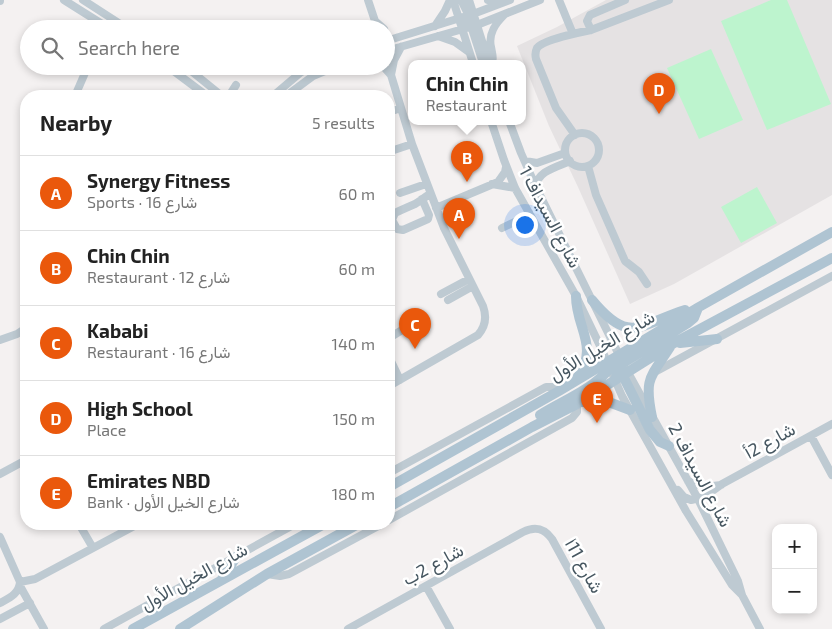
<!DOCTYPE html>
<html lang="en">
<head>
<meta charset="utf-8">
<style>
  :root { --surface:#fff; --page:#f6f6f6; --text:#222; --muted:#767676; --line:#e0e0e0; --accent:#ea580c }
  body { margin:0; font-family:"Exo 2",Vazirmatn,sans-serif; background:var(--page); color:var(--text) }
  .controls { position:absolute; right:15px; bottom:15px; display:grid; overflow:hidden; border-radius:10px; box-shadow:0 2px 8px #0003 }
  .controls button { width:45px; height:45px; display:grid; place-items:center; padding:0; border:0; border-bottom:1px solid var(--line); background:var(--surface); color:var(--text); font:25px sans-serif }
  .you { position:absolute; left:524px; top:224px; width:18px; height:18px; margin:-12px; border:4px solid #fff; border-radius:50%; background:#1a73e8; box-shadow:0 0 0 8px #1a73e833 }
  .badge { display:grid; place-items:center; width:32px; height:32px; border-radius:50%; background:var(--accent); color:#fff; font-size:16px; font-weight:700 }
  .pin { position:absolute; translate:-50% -41px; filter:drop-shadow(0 1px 2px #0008) }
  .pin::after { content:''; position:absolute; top:26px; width:18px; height:15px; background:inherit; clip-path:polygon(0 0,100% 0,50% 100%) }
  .popup { position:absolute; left:408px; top:60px; width:118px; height:65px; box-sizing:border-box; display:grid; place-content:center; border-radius:10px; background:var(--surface); filter:drop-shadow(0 1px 4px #0005); font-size:16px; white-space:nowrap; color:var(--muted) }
  .popup b { font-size:19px; color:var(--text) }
  .popup::after { content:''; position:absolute; left:50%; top:100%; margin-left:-10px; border:10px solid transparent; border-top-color:var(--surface) }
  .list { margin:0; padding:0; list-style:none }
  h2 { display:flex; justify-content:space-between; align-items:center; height:65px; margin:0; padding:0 20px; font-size:21px }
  h2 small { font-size:16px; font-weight:400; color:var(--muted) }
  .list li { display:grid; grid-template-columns:32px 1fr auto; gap:15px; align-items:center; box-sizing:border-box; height:75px; padding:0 20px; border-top:1px solid var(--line) }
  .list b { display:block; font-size:19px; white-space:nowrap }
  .list p { margin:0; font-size:16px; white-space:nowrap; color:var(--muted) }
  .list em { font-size:16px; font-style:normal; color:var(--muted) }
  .icon { flex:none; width:28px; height:28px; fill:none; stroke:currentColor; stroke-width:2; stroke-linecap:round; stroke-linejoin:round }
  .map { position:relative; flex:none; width:832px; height:629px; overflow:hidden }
  .search { position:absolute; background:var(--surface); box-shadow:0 2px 8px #0003; left:20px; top:20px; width:375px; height:55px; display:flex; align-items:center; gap:12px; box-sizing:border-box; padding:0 18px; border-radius:28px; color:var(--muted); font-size:19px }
  .panel { position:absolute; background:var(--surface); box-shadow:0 2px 8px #0003; left:20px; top:90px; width:375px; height:440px; border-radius:20px }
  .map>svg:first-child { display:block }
</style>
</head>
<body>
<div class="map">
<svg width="832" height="629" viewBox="0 0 832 629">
  <rect width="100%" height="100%" fill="#f4f1f1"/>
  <path fill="#e5e2e3" d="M 606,0 L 832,0 L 832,195 L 674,284 L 630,304 L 578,187 L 549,126 L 517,46 L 557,27 Z"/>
  <path fill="#bdf4ce" d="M 771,0 L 787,0 L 831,104 L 767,130 L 721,21 Z
    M 711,49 L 743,120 L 699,139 L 667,68 Z
    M 757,187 L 777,223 L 741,243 L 721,207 Z"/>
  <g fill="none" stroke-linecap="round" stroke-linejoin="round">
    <path stroke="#becad2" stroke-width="8" d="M 64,0 L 110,29
      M 83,0 L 128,29
      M 368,0 L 375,21 L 384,29
      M 453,0 L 473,63
      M 461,0 L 470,18
      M 469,0 L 489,63
      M 488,0 L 502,3
      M 559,0 L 573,34
      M 0,1 L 0,0
      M 468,22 L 471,26 L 483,63
      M 435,26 L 445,11 L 450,0
      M 591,30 L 587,21 L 590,15 L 625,0
      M 438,36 L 455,42 L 469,52
      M 386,41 L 473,14 L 510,0
      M 386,51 L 477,25 L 540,0
      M 492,63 C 494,58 492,53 491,47 C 488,34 495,24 504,15
      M 167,66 L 207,96
      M 185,66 L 222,96
      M 383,66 L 391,75 L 412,144 L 444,228 L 483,306 C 487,317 486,326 478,335 L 389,386
      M 391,75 L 394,60 L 401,47
      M 75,96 L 88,66
      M 229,96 L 236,85
      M 273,96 L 300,73 L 311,66
      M 286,96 L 313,76 L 337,66
      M 389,112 L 401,108
      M 491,121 L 504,160 L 515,188 L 576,296 L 602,350 L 622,396 L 686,511 L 732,585 L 742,595
      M 509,121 L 521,153 L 536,187 L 621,359
      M565 150a17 17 0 1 1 34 0a17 17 0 1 1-34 0Z
      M 575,135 L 556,108 L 536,59 C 535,55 535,52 537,48 C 543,40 581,32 591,30 L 669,0
      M 391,151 L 412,144
      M 525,161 L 537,163 L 565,153
      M 588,166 L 596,195 L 625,261 L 639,272 L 647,284
      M 492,184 L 515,188
      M 536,187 C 537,171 557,167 570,161
      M 400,193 L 426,184
      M 422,199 L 429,215 L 428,219 L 403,230 L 397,229 L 392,220 L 395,213 C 401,210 408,207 415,204 C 420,201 425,197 430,194
      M 436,208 L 498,182 L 505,172 L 506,167
      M 502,228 L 529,215
      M 441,294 L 469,279
      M 448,300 L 473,286
      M 389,338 L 407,327
      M 0,340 L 17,334 L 26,328
      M 389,357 L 400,380
      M 626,369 L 698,499 L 738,581 L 742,595 L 760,629
      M 653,373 L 832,276
      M 811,436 L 832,475
      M 389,473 L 546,387 L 553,387 L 559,391
      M 0,474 L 26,460
      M 688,481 L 705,487 L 721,485
      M 678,490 L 684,497 L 691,500 L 704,497 L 722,484 L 832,424
      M 389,520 L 572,418 L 577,412 L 577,404
      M 79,524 L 93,548
      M 0,537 L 20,582 L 35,579 L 138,524
      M 267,574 L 280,576 L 289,574 L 382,524
      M 20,586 L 44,629
      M 426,586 L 450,629
      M 0,603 C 9,598 19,594 20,582
      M 0,619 L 30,603
      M 104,629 L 295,524
      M 348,629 L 523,532 C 535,526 544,528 552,539 L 601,629"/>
    <path stroke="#afc4d2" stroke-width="10" d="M 576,296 C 576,329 600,346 577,378
      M 592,300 C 630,346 640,324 685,310
      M 680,343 L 717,339
      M 620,370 L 650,430 L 660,442 L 669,446
      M 616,377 L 619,368 L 623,363 L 688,323 L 694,318 L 698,308
      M 582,402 L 606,401 L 630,410
      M 540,415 C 567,398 603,386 618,356
      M 652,417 C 644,378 650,378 670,347
      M 389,487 L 559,391 L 699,307 L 832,232
      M 389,507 L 532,427 L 577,404 L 674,343 L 832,258
      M 222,579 L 236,557
      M 133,629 L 324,524
      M 180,629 L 267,574 L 358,524"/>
  </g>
  <g text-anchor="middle" stroke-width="5" stroke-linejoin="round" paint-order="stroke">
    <g font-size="18" fill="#475761" stroke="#fff">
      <text transform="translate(550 217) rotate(62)" y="6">شارع السيداف 1</text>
      <text transform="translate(602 346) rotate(-31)" y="6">شارع الخيل الأول</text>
      <text transform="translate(770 441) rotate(-29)" y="6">شارع 2أ</text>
      <text transform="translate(700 475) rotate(62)" y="6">شارع السيداف 2</text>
      <text transform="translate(433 565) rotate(-29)" y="6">شارع 2ب</text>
      <text transform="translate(584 566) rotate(61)" y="6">شارع 11ا</text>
      <text transform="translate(194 577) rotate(-29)" y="6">شارع الخيل الأول</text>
    </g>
  </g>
</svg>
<div class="controls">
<button>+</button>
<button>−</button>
</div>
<div class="you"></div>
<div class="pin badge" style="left:459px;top:239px">A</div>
<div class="pin badge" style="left:467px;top:182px">B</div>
<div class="popup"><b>Chin Chin</b>Restaurant</div>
<div class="pin badge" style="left:415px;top:349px">C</div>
<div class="pin badge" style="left:659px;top:114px">D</div>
<div class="pin badge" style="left:597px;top:423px">E</div>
<div class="search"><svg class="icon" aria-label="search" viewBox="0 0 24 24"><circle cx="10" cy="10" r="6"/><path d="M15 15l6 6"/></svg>Search here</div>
<section class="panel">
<h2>Nearby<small>5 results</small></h2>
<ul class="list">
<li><span class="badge">A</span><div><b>Synergy Fitness</b><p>Sports · شارع 16</p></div><em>60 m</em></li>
<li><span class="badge">B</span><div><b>Chin Chin</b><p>Restaurant · شارع 12</p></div><em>60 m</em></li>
<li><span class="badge">C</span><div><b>Kababi</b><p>Restaurant · شارع 16</p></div><em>140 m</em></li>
<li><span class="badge">D</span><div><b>High School</b><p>Place</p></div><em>150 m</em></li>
<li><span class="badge">E</span><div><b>Emirates NBD</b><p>Bank · شارع الخيل الأول</p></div><em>180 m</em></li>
</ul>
</section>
</div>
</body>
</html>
